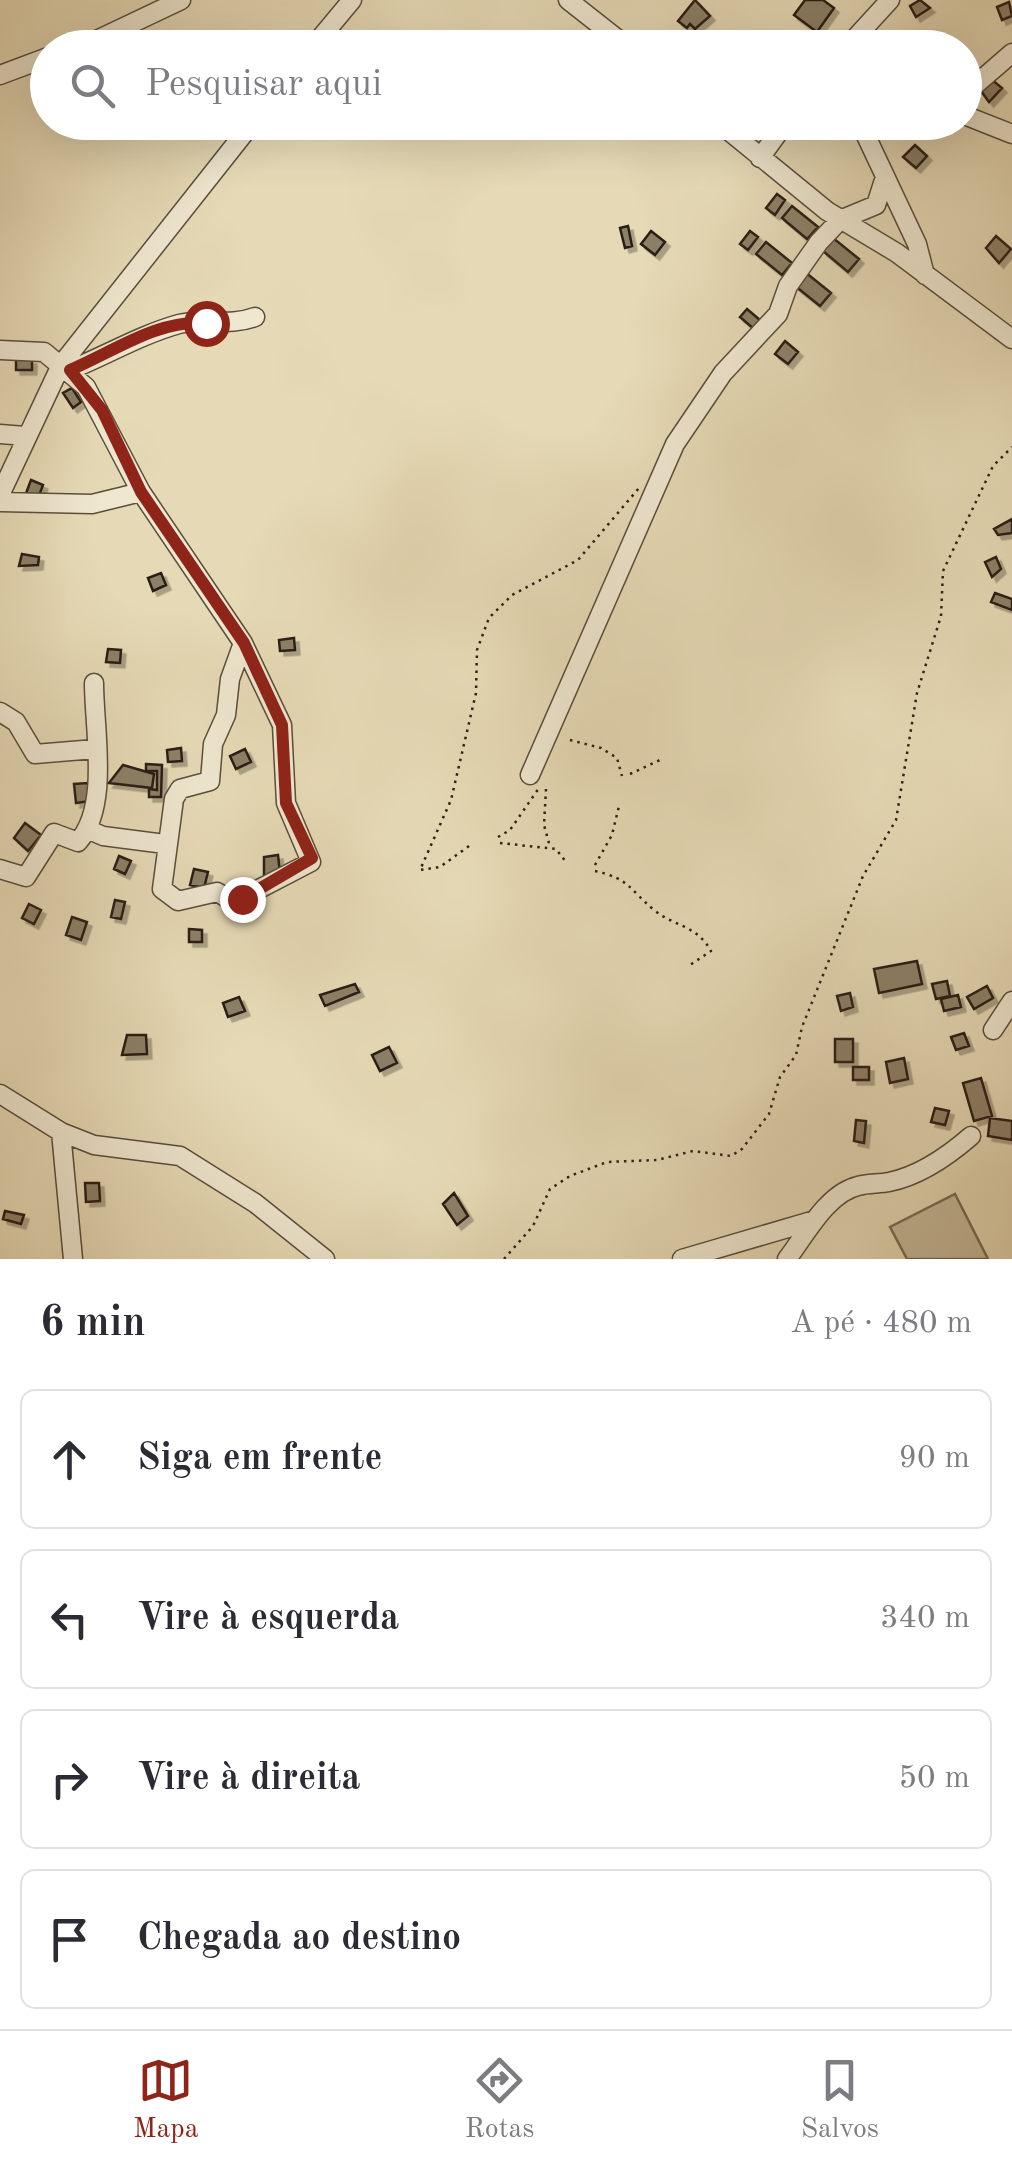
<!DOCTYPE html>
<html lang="pt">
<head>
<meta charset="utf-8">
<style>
  :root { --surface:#fff; --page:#f2f2f3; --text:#2b2b33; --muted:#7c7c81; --line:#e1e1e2; --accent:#8f2418 }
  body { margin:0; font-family:"Old Standard TT",serif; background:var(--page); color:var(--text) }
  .stop { position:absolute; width:30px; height:30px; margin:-22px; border:8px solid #8f2418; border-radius:50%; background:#fff }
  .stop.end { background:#8f2418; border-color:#fff; box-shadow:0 2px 10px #0008 }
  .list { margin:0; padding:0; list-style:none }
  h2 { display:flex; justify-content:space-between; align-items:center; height:130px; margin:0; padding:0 40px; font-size:42px }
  h2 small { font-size:32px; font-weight:400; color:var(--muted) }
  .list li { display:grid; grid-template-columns:65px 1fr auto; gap:30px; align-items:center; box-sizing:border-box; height:140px; margin:0 20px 20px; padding:0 20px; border:2px solid var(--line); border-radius:15px }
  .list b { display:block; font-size:38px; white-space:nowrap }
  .list em { font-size:32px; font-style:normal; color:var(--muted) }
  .icon { flex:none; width:55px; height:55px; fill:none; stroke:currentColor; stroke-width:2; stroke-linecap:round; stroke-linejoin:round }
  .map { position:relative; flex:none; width:1012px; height:1259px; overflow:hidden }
  .search { position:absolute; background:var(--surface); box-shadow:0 10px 40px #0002; left:30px; right:30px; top:30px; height:110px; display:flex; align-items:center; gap:25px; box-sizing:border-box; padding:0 35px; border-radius:55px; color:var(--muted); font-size:38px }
  .sheet { height:770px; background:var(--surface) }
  nav { display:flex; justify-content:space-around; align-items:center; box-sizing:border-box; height:140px; border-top:2px solid var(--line); background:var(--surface); font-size:28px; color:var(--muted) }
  nav a { display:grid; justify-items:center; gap:5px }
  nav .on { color:var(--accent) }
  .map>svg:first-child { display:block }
</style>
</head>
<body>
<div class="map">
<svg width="1012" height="1259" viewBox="0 0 1012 1259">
  <defs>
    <filter id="shadow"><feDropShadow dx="4.5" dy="4.5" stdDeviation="0" flood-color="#0004"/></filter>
  </defs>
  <rect width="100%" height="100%" fill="#e6dab6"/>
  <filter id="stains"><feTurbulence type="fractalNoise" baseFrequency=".002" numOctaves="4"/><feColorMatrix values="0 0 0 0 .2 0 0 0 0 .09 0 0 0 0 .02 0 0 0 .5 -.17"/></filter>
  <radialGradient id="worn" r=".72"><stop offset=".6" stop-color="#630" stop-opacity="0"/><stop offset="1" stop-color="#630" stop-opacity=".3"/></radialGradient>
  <path fill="#c6ba9a" stroke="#786c56" stroke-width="2.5" d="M 955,1194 L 988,1259 L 907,1259 L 890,1227 Z"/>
  <path fill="#8c8068" stroke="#2a1f13" stroke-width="2.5" filter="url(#shadow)" d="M 695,0 L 710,16 L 695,29 L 690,24 L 687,28 L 678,21 Z
    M 805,0 L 823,0 L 834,8 L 817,32 L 794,15 Z
    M 920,0 L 930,8 L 916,17 L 910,6 Z
    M 1009,2 L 1012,16 L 1002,20 L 997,7 Z
    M 991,79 L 1002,88 L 989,102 L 981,91 Z
    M 915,145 L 927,156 L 916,168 L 903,157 Z
    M 777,194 L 785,200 L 775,215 L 766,208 Z
    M 792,206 L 818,227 L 807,239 L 782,218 Z
    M 628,226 L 632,246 L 625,248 L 620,228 Z
    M 651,231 L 665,242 L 655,255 L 641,244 Z
    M 750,231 L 758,237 L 748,250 L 740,244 Z
    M 996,236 L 1011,249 L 999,263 L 986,248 Z
    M 833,238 L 859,259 L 848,272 L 823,251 Z
    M 766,242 L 792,263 L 782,275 L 756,254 Z
    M 805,272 L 831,293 L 820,306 L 794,285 Z
    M 747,309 L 761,321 L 754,329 L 740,317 Z
    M 785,341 L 798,352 L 788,364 L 775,354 Z
    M 16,359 L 32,360 L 32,370 L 16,370 Z
    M 72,388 L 81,402 L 73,408 L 63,393 Z
    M 31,480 L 43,485 L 37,501 L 25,496 Z
    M 1012,519 L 1012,533 L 998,535 L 994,529 Z
    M 22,554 L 39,557 L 38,565 L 19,566 Z
    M 996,557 L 1001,569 L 992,577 L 985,562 Z
    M 161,573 L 166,585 L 153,591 L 148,578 Z
    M 995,593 L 1012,599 L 1012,610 L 991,602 Z
    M 294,638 L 295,650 L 280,651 L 279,640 Z
    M 108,649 L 121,650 L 120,663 L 106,662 Z
    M 181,748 L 182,761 L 168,762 L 167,750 Z
    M 245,749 L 251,762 L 236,769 L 230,756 Z
    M 146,764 L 162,765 L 161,797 L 149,797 L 149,789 L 157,790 L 157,771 L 146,771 Z
    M 123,765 L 154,774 L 152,788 L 109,783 Z
    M 88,783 L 90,801 L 76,803 L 74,784 Z
    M 25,823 L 41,835 L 28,851 L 14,838 Z
    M 278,855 L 280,873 L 264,879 L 264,857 Z
    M 119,856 L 131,861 L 125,874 L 114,869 Z
    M 194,869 L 208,872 L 204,888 L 190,885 Z
    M 115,900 L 125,902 L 121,919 L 111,917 Z
    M 29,904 L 41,910 L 34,924 L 22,918 Z
    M 72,917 L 87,922 L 81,940 L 66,935 Z
    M 189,929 L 202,930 L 202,942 L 189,942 Z
    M 917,961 L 922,984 L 879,993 L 874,969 Z
    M 947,981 L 950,996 L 936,999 L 932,984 Z
    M 355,984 L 359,992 L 325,1006 L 320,995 Z
    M 987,986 L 993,998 L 974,1009 L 967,997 Z
    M 850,993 L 853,1007 L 841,1011 L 837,996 Z
    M 958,995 L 961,1007 L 944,1011 L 941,999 Z
    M 239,997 L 245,1011 L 228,1017 L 223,1003 Z
    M 964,1033 L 969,1046 L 956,1050 L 951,1037 Z
    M 127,1035 L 146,1035 L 147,1054 L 122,1055 Z
    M 835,1039 L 853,1039 L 853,1062 L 835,1062 Z
    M 389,1047 L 397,1063 L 380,1071 L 372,1055 Z
    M 904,1058 L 908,1079 L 890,1083 L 886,1062 Z
    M 853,1067 L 869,1067 L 869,1080 L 853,1080 Z
    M 981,1078 L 992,1116 L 974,1121 L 963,1083 Z
    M 935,1108 L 949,1111 L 945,1125 L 931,1122 Z
    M 990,1118 L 1012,1121 L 1012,1140 L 988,1136 Z
    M 856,1120 L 866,1121 L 864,1143 L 854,1141 Z
    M 85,1183 L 99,1183 L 100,1201 L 86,1202 Z
    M 454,1193 L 468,1216 L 457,1225 L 443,1204 Z
    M 5,1211 L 24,1215 L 21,1224 L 3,1219 Z"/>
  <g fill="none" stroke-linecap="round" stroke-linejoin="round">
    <defs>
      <path id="minor" d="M 568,0 L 629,48
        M 80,48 L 181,0
        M 312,48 L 352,0
        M 846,48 L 890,0
        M 0,75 L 48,57
        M 964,102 L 967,92 L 1012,53
        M 964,115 L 1012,134
        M 718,122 L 827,211 L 897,253 L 1012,339
        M 748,122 L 863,129 L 929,122
        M 860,123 L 917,244 L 925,275
        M 760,158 L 786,122
        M 0,350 L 44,352 L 86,387 L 141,492 L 243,643 L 282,725 L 286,803 L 311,862 L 234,902 L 217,892 L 178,901 L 162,889 L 174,799 L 180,789 L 210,781 L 213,744 L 226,715 L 230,679 L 243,643
        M 70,370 C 107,355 140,335 179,324 C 205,317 228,327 255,317
        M 0,434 L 25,436
        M 0,495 L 61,365 L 253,122
        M 0,502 L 92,504 L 141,492
        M 0,712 L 16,722 L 35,754 L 95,749
        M 530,775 L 675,444 L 723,373 L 778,314 L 788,286 L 819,242 L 840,220 L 876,205 L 885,177
        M 87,829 L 103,836 L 165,844
        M 0,869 L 26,877 L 54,833 L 78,842 C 110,806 94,730 94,683
        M 993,1030 L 1012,1001
        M 0,1094 L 61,1132 L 94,1145 L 180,1156 L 255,1203 L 325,1259
        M 61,1132 L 73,1259
        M 682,1259 L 815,1220
        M 787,1259 C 805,1236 827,1193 858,1186 C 867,1183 879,1184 889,1182 C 919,1176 948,1156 971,1136"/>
    </defs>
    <use href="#minor" stroke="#594e3c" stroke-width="21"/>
    <path stroke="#2a1f13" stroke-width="2.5" stroke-dasharray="2.5 5" stroke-linecap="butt" d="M 570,740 L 601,748 L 617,758 L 622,776
      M 630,774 L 660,760
      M 546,789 L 544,825 L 550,847
      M 498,837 L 510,830 L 539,788
      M 500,843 L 556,849 L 566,862
      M 469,846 L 440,867 L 420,870 L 451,800 L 476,693 L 477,650 L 489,618 L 512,595 L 578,560 L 639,488
      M 595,865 L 612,835 L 619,806
      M 595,871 C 630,879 629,889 654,910 C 673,926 697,925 711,951 L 690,965
      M 504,1259 L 533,1226 L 550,1189 L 570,1176 L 607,1162 L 657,1160 L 693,1151 L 731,1156 L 742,1149 L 769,1114 L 780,1077 L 796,1055 L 802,1027 L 863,876 L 896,820 L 917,693 L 941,616 L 943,571 L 993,466 L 1012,447"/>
    <use href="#minor" stroke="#efe7d0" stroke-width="18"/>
  </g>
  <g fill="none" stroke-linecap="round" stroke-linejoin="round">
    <path stroke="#8f2418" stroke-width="12" d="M 206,323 C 158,319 113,352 70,370 L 102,410 L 141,492 L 244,643 L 282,725 L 286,803 L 312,858 L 242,899"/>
  </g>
  <rect width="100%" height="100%" filter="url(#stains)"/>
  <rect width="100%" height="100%" fill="url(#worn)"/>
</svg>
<div class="stop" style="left:206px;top:323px"></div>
<div class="stop end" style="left:242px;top:899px"></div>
<div class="search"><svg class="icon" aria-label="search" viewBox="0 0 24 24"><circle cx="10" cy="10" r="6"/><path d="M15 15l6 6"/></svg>Pesquisar aqui</div>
</div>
<section class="sheet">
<h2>6 min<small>A pé · 480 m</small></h2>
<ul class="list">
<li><svg class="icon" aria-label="ahead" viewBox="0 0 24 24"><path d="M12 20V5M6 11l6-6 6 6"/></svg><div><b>Siga em frente</b></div><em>90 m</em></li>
<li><svg class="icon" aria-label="left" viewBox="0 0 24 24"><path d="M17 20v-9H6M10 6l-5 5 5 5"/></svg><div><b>Vire à esquerda</b></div><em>340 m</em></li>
<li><svg class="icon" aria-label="right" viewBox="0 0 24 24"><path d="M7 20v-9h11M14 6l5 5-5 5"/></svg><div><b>Vire à direita</b></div><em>50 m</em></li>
<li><svg class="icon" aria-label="arrive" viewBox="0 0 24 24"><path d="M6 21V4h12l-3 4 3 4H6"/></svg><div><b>Chegada ao destino</b></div></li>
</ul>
</section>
<nav>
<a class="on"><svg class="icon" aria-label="map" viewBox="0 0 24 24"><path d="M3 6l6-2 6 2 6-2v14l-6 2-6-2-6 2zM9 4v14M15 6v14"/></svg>Mapa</a>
<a><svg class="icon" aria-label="directions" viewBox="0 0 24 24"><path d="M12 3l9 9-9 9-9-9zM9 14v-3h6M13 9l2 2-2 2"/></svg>Rotas</a>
<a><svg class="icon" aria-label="saved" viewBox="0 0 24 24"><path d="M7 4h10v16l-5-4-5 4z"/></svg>Salvos</a>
</nav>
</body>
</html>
